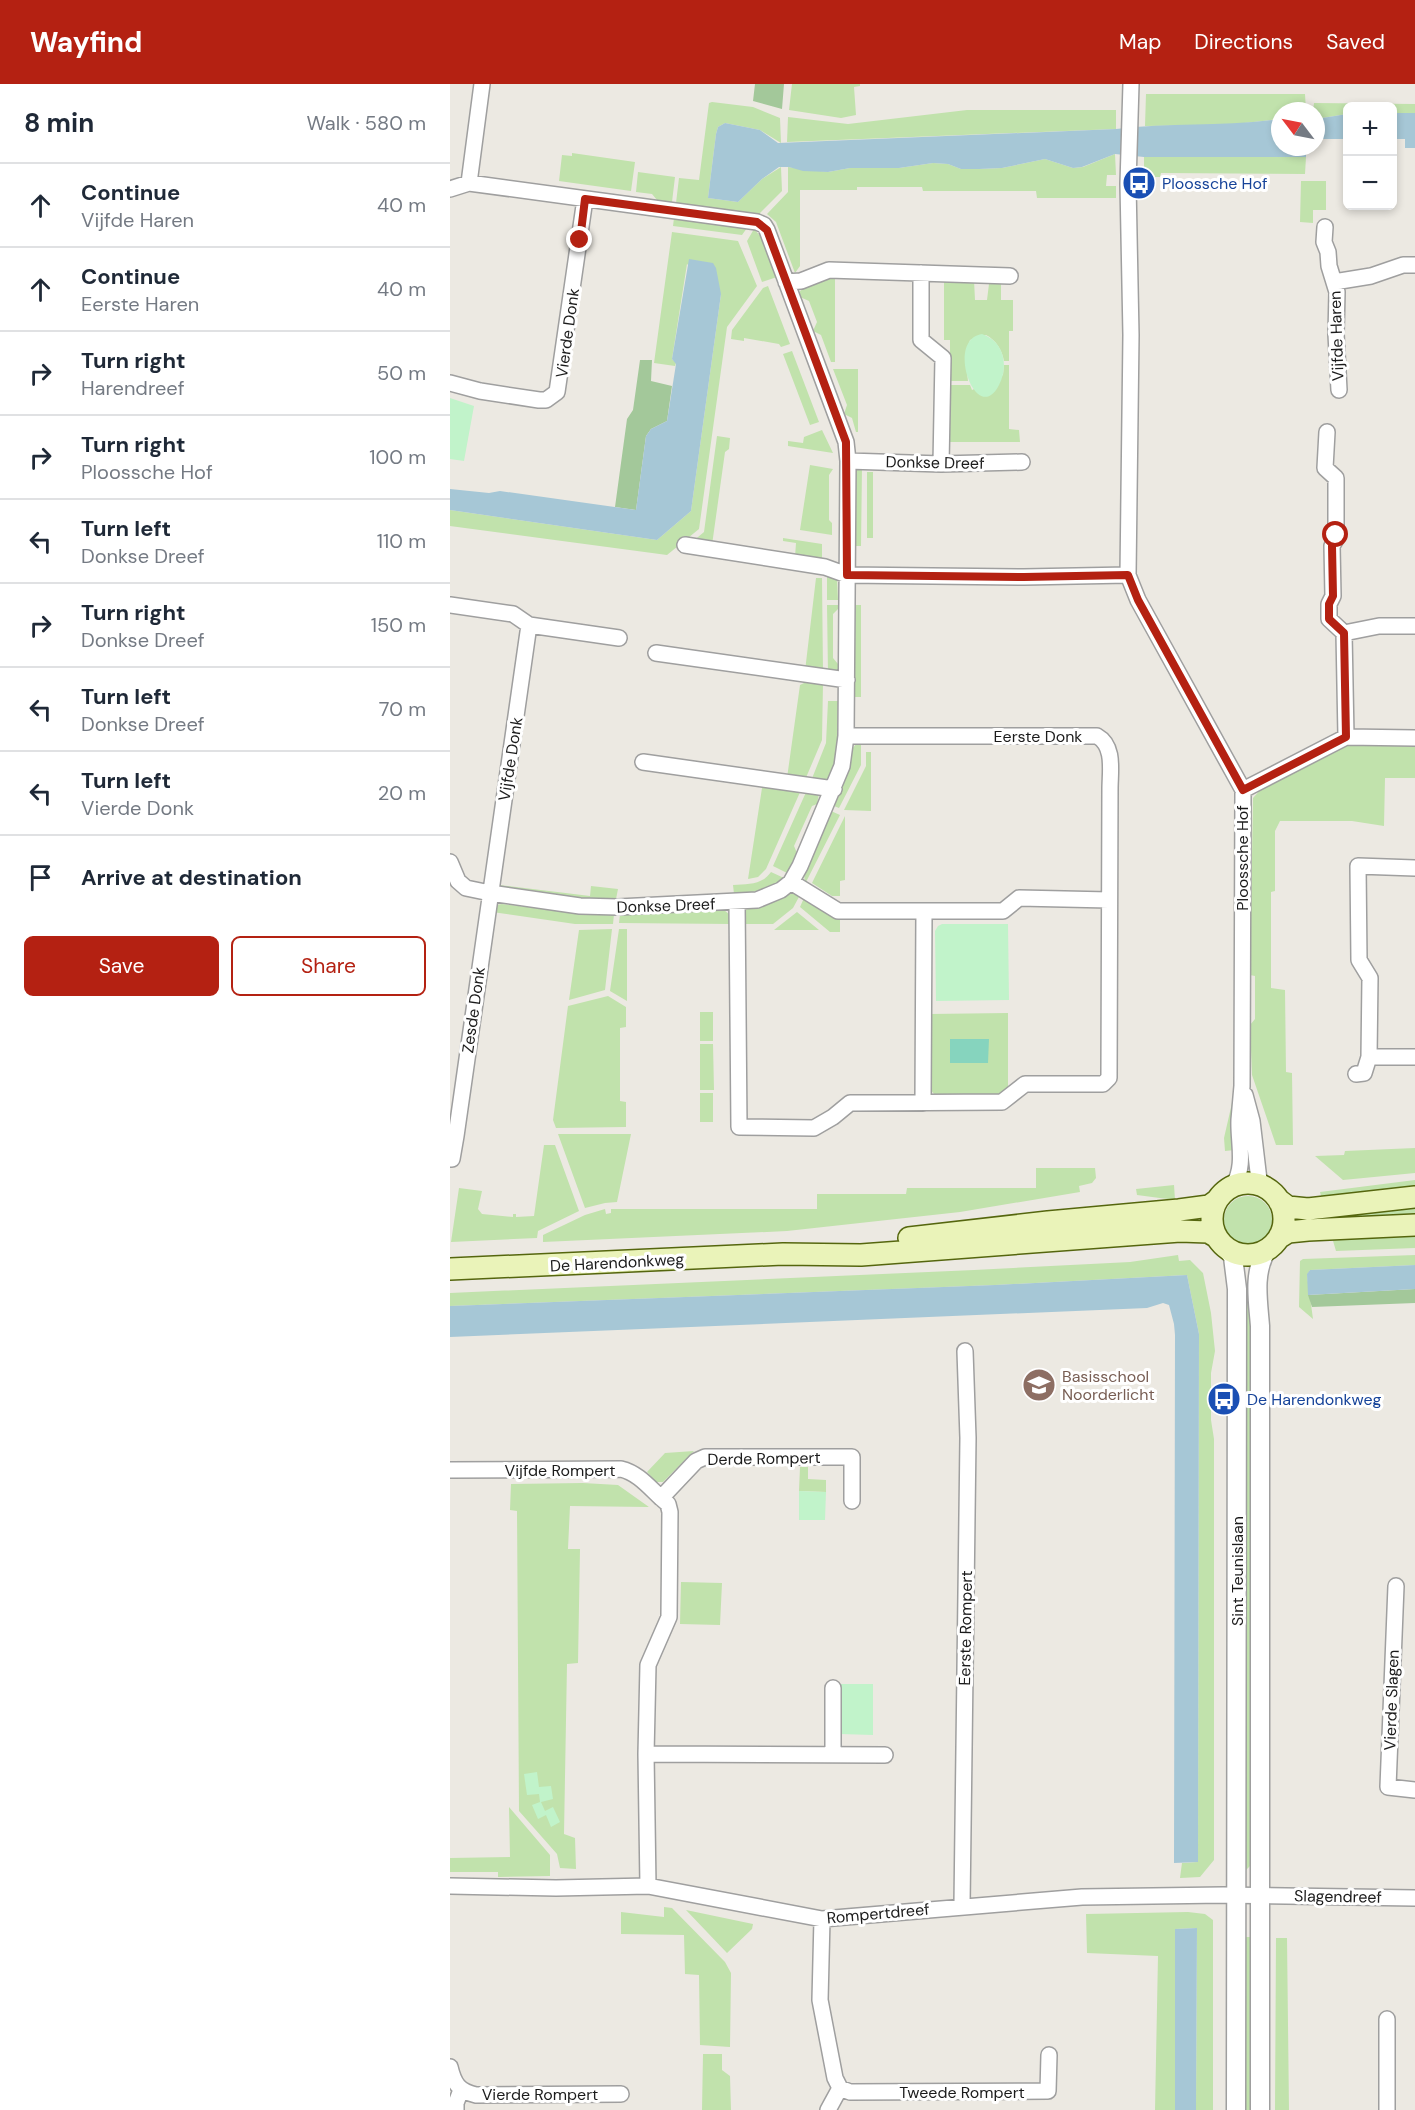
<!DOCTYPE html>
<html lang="en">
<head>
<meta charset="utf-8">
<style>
  :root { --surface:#fff; --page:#f2f2f3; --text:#1f2937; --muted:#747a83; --line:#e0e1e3; --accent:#b42112 }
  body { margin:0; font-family:"DM Sans",sans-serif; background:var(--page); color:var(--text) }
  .controls { position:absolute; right:18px; top:18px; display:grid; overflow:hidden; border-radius:9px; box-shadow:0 3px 9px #0003 }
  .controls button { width:54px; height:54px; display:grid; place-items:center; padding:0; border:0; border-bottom:2px solid var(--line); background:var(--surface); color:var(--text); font:30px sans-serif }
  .compass { position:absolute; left:821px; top:18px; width:54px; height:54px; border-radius:50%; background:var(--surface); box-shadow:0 3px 9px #0003; rotate:302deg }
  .stop { position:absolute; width:18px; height:18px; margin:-14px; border:4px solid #b42112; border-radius:50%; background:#fff }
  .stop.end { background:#b42112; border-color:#fff; box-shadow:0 2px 6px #0008 }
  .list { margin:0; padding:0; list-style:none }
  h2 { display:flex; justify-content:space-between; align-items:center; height:78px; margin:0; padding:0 24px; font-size:26px }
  h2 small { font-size:20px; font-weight:400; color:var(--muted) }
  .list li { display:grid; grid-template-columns:39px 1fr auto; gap:18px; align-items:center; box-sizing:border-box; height:84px; padding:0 24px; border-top:2px solid var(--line) }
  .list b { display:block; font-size:22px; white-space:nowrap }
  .list p { margin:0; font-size:20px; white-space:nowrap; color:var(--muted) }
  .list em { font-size:20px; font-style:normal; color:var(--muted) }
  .actions { display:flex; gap:12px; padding:18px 24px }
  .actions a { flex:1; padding:14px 0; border:2px solid var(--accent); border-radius:9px; text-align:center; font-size:21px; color:var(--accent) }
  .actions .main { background:var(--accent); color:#fff }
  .icon { flex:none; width:33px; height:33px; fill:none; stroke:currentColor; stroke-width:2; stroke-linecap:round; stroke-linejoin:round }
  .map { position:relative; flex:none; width:965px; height:2026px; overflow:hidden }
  header { display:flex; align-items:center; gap:36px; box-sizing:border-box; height:84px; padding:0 30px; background:var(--accent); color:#fff }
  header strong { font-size:28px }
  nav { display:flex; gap:33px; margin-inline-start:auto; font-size:21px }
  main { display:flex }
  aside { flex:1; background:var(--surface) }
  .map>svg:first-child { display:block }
</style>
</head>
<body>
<header>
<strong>Wayfind</strong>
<nav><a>Map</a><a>Directions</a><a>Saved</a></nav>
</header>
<main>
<aside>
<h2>8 min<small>Walk · 580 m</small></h2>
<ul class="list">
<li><svg class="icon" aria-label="ahead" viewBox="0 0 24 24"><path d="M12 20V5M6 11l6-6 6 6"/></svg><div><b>Continue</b><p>Vijfde Haren</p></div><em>40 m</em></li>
<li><svg class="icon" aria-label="ahead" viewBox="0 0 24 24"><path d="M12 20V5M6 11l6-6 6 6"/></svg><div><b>Continue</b><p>Eerste Haren</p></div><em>40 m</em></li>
<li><svg class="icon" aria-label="right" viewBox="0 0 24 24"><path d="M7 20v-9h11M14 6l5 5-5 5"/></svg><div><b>Turn right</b><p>Harendreef</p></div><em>50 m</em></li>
<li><svg class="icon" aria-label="right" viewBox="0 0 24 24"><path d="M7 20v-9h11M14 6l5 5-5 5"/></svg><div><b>Turn right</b><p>Ploossche Hof</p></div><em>100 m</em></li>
<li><svg class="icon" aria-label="left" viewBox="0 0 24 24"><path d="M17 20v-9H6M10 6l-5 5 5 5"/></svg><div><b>Turn left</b><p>Donkse Dreef</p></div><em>110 m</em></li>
<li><svg class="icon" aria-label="right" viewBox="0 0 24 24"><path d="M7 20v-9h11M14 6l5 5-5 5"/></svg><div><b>Turn right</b><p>Donkse Dreef</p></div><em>150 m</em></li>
<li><svg class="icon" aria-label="left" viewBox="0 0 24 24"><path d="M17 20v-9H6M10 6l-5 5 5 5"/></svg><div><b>Turn left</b><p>Donkse Dreef</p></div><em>70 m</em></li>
<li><svg class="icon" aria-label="left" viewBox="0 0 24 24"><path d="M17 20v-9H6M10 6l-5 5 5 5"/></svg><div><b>Turn left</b><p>Vierde Donk</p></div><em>20 m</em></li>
<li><svg class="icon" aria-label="arrive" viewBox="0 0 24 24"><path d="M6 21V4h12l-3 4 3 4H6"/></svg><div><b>Arrive at destination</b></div></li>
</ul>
<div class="actions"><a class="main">Save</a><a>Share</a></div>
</aside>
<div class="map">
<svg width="965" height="2026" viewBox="0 0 965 2026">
  <rect width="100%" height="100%" fill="#ece9e2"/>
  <path fill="#c1e2ac" d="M 342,0 L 410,0 L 410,2 L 404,3 L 406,31 L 391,34 L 339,26 Z
    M 696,10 L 855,10 L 856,27 L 830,27 L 830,35 L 776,41 L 695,42 Z
    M 262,18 L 303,23 L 330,34 L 331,59 L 310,46 L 275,39 L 268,43 L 266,50 L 258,114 L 288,118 L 312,95 L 331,83 L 332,107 L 310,129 L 310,131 L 226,119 L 229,94 L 249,96 L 259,19 Z
    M 864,19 L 965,20 L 965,29 L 943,29 L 942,22 L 898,22 L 897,30 L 866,35 L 866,27 L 863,27 Z
    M 517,26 L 666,26 L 666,45 L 337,58 L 338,33 L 398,40 Z
    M 122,69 L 185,78 L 181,107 L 109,97 L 112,71 L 122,72 Z
    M 665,70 L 666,91 L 657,91 L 656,102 L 666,102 L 666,114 L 587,114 L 586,107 L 473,107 L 472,103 L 407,103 L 407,106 L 350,106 L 350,182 L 345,189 L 326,138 L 317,130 L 338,108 L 338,83 L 378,88 L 400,84 L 449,84 L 483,79 L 498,80 L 511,85 L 529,85 L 552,84 L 595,75 L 623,84 L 633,83 Z
    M 694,73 L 856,73 L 855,90 L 711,89 L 710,93 L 694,93 Z
    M 188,88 L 225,93 L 222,118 L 207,116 L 202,110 L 186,108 Z
    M 851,97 L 876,97 L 876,126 L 863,126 L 863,139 L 850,138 Z
    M 224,134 L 297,144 L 292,151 L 223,142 Z
    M 304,145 L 312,154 L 327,193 L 312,198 L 297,157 Z
    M 222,148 L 288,157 L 307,202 L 277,243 L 249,445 L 217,471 L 0,442 L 0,426 L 207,456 L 241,427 L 271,210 L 237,180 L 222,275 L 226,279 L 225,282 L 204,279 Z
    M 385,193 L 385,278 L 381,278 L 371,251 L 363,247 L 367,238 L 359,217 L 350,213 L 349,209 C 355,199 373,194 385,193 Z
    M 494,195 L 524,196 L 525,216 L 537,216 L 539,200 L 551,200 L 551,216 L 563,216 L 563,247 L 559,247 L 559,277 L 554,277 C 552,266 546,256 536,251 L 520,256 L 515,272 L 518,297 L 500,297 L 500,256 L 494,256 Z
    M 318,202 L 340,260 L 331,263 L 329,260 L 294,254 L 294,257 L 281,255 L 282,246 L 313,204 Z
    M 342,267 L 369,338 L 360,341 L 333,270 Z
    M 554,281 L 559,281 L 559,345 L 569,346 L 570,358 L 500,358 L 500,301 L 520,301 L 522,306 L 553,291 Z
    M 383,285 L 408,285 L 408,348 L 406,348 L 402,334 L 394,330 L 397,321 Z
    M 372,346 L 383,369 L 338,362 L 338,357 L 353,359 L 354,353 Z
    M 267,352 L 280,354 L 279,365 L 275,368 L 262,461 L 242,458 L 254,448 Z
    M 360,381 L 383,385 L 379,391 L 379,436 L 382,439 L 382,451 L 350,446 Z
    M 412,383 L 411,462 L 403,462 L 405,386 Z
    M 417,388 L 423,388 L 423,454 L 417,454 Z
    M 333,454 L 372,460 L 372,477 L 345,473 L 346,459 L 333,457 Z
    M 377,490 L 387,494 L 388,516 L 377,516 Z
    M 366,494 L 372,494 L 373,589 L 355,587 Z
    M 377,521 L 388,521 L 388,525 L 383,530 L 383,574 L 388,580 L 388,587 L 378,590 Z
    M 403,521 L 411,521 L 411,613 L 403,613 Z
    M 358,597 L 373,599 L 372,656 L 355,696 L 337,694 L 350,601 Z
    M 378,617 L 388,617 L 387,672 L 377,697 L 361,697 L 376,659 Z
    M 407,659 L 411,659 L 411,681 L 389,724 L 384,722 L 400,680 L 402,665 Z
    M 965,661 L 965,694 L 935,694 L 934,742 L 902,737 L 830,737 L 825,747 L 825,807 L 821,808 L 821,904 L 835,906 L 836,988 L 842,989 L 843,1061 L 826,1061 L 802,991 L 800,941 L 805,935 L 805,892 L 800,891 L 803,714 L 812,704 L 896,662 Z
    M 416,668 L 421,668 L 421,727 L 394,726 L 416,682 Z
    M 316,700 L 351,706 L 316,785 L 308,793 L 298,795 L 312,704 Z
    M 357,706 L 369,710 L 367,720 L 362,722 L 344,762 L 347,769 L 337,789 L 323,782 Z
    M 381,727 L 390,731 L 355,800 L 354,790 Z
    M 395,732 L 395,796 L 390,797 L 390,812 L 382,812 L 362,799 Z
    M 321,788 L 334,794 C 319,806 303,809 284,810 L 283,801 C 298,800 312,801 321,788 Z
    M 49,801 L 140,812 L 141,802 L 168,805 L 166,815 L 133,815 L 51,803 Z
    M 344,808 L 350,811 L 343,824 L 323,840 L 292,840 L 293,829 L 295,826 L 319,820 Z
    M 354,814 L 390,833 L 390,848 L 380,848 L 350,823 Z
    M 52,820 L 136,830 L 164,830 L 163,840 L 125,840 L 42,828 L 47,821 Z
    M 274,826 L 280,831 L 281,840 L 169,839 L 170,830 Z
    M 347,828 L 369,846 L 324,846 Z
    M 162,845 L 155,906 L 119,916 L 129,846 Z
    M 169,845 L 177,845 L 177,917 L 160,907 Z
    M 158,912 L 176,923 L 176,943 L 170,944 L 170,1017 L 176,1018 L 176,1043 L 106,1044 L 103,1036 L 118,922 Z
    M 250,928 L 263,928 L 263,957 L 250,957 Z
    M 558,929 L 558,1004 L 550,1012 L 485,1011 L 479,1004 L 479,930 Z
    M 250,960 L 263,960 L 264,1006 L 250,1006 Z
    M 250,1009 L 263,1009 L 263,1038 L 250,1038 Z
    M 782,1019 L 784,1020 L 785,1066 L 775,1067 L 774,1054 Z
    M 108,1050 L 181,1050 L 167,1118 L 155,1119 L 135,1124 Z
    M 94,1061 L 105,1061 L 129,1127 L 88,1147 L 87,1154 L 1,1158 L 9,1104 L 32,1107 L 28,1125 L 32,1130 L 63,1133 L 63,1130 L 66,1130 L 66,1133 L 84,1132 Z
    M 965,1064 L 965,1089 L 893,1096 L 865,1072 L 894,1071 L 895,1067 Z
    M 586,1084 L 645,1084 L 646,1094 L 642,1099 L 629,1102 L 630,1108 L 510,1128 L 337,1147 L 93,1158 L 93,1151 L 135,1131 L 155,1125 L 156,1130 L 161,1129 L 161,1125 L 367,1125 L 367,1110 L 456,1110 L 457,1104 L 586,1104 Z
    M 965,1096 L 965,1107 L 873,1119 L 870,1108 Z
    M 724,1101 L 725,1116 L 687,1111 L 686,1105 Z
    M774 1136a24 24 0 1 1 48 0a24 24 0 1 1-48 0Z
    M 965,1121 L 965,1135 L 878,1138 L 876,1129 Z
    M 965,1149 L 965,1164 L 886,1167 L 881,1150 Z
    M 728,1171 L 729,1177 L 740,1176 L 753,1189 L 761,1229 L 765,1267 L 761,1289 L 761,1336 L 764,1355 L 764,1776 L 750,1793 L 730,1794 L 732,1779 L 748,1778 L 749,1250 L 737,1191 L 545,1201 L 0,1222 L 0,1209 L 524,1186 L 680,1178 Z
    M 965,1171 L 965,1181 L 860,1186 L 857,1191 L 863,1235 L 849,1223 L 850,1177 L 853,1175 Z
    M 802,1207 L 802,1774 L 800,1782 L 795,1787 L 792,1208 Z
    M 244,1367 L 213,1398 L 206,1398 L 197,1388 L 215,1369 Z
    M 350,1383 L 358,1383 L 358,1395 L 376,1396 L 376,1408 L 349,1407 Z
    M 133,1399 L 168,1401 L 199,1423 L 120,1422 L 118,1465 L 130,1465 L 128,1579 L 117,1580 L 114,1750 L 125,1754 L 126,1785 L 110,1784 L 107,1770 L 69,1727 L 67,1427 L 60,1426 L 61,1400 Z
    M 231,1498 L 272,1499 L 270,1541 L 230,1540 Z
    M 59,1723 L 100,1771 L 100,1792 L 48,1793 L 48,1788 L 0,1788 L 0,1774 L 60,1773 Z
    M 214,1823 L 222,1824 L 275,1878 L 281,1889 L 280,1963 L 250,1961 L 249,1891 L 235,1890 L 234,1851 L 171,1850 L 171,1828 L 214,1833 Z
    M 236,1826 L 303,1840 L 302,1845 L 277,1869 Z
    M 738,1828 L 755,1830 L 763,1836 L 763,2026 L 746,2026 L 747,1844 L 725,1845 L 725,2026 L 705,2026 L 708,1872 L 637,1869 L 636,1830 Z
    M 791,1853 L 804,1853 L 804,2026 L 791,2026 Z
    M 826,1854 L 837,1854 L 839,2026 L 825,2026 Z
    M 253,1970 L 272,1970 L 272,1986 L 280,1992 L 281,2026 L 252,2026 Z"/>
  <path fill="#a3c89a" d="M 305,0 L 334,0 L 332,25 L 303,17 Z
    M 190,276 L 202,276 L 201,297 L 222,302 L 217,337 L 201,345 L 196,352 L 186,426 L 165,423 L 177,335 L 183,326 Z
    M 965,1205 L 965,1219 L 862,1223 L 858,1211 Z"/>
  <path fill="#c1f3ca" d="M 532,250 C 554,257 559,282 549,301 C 527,344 494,256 532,250 Z
    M 0,314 L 24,322 L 14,377 L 0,375 Z
    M 492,840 L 558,840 L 559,916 L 486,917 L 485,847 L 488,842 Z
    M 349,1407 L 376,1408 L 375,1436 L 349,1436 Z
    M 391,1600 L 423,1600 L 423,1651 L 390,1650 Z
    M 87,1688 L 89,1703 L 101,1702 L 103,1715 L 91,1718 L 95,1727 L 103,1723 L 110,1738 L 101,1743 L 96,1731 L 88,1735 L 82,1721 L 90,1718 L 89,1710 L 77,1711 L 74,1690 Z"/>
  <path fill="#86d4be" d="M 500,955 L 539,955 L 538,979 L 500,979 Z"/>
  <path fill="#a6c7d6" d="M 943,29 L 965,29 L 965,64 L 955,64 L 955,55 L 943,55 Z
    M 897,30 L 897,55 L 866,55 L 866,35 Z
    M 830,35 L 830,63 L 856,63 L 856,73 L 694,73 L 665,70 L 632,83 L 623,84 L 595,75 L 552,84 L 529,85 L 511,85 L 498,80 L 483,79 L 449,84 L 400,84 L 378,88 L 353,87 L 339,83 L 329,83 L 312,95 L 288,118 L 258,114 L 266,50 L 268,43 L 275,39 L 310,46 L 328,59 L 666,45 C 721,38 775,43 830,35 Z
    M 239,175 L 263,179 L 266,184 L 271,210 L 241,427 L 207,456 L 0,426 L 0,405 L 39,409 L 50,407 L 186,426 L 196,352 L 201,345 L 217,337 L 226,280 L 222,275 Z
    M 965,1181 L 965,1205 L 858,1211 L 857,1190 L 860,1186 Z
    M 737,1191 L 749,1250 L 748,1778 L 724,1779 L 725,1251 L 724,1240 L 719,1221 L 713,1219 L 697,1224 L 0,1253 L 0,1222 L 545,1201 Z
    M 747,1844 L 746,2026 L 725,2026 L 725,1845 Z"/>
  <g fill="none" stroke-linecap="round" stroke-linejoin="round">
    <defs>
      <path id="minor" d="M 681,0 L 678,100 L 681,251 L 678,491 L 688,516 L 793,706 L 792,1002 C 791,1013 790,1024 789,1036 C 788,1058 796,1082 783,1102
        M 19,99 L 32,0
        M 0,105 L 19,99 L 307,138 L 314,141 L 317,146 L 396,358 L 398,377 L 396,652 L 392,682 L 350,782 L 341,798 L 331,806 L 307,816 L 168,823 L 130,822 L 40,809 L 16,804 L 8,797 L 0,778
        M 875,143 L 874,158 L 878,168 L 879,182 L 887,208 L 886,250 L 889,306
        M 471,189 L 471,256 L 493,274 L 491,380
        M 336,198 L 351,197 L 379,186 L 560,192
        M 884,198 L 921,192 L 953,181 L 965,181
        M 0,299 L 30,307 L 89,316 L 96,316 L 107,308 L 135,115
        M 877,348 L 875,384 L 886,394 L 886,455 L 882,462 L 883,512 L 879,520 L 879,535 L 894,549
        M 398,377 L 491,380 L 572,378
        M 235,461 L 375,483 L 397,491 L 574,493 L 678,491
        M 0,521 L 63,530 L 79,541 L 6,1052 L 2,1075 L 0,1075
        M 79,541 L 169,554
        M 206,569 L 397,596
        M 896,653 L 894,549 L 929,542 L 965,542
        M 193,678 L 384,705
        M 793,706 L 896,653 L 965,654
        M 341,798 L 388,827 L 553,827 L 569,814 L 659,816
        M 287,818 L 289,1043 L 364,1044 L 383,1033 L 400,1019 L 552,1018 L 575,1000 L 653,1000 L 659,994 L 660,705 C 660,687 665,662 647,652 L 396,652
        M 919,973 L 965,973
        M 906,990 L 914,989 L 919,973 L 920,894 L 909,876 L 908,782 L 965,784
        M 795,1011 L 802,1037 L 809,1096 L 813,1102
        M 473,1019 L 474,827
        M 0,1386 L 171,1385 C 188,1389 199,1403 211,1414
        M 946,1502 L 938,1703 L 965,1706
        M 196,1670 L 435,1671
        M 383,1670 L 383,1604
        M 0,1802 L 106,1804 L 198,1802 L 372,1835 L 632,1813 L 773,1811 L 965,1814
        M 198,1802 L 196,1670 L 198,1581 L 219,1533 L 220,1428 L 218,1420 L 211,1414 L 246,1377 L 255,1373 L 402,1373 L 402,1417
        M 512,1821 L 518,1354 L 515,1267
        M 372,1835 L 370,1916 L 385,1994 L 390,2004 L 400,2008 L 598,2007 L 599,1971
        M 937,1935 L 937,2026
        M 0,1983 C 4,2000 9,2007 26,2011 L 171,2010
        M 6,2026 L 6,2019 L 11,2006
        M 378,2026 L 390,2004"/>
      <path id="tertiary" d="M 778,1166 L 783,1173 L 787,1205 L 786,2026
        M 810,2026 L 810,1242 C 808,1216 803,1190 816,1167"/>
      <path id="secondary" d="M762 1135a36 36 0 1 1 72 0a36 36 0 1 1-72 0Z
        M 830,1117 L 838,1123 L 858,1125 L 965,1113
        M 830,1153 L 838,1148 L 858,1146 L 965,1141
        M 459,1154 L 598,1138 L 729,1126 L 759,1122 L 766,1117
        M 0,1185 L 333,1170 L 411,1171 L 730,1147 L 758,1148 L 765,1152"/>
    </defs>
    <use href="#minor" stroke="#9f9f9f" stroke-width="18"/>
    <use href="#tertiary" stroke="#9f9f9f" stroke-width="21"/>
    <use href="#secondary" stroke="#55660e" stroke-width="24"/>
    <use href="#minor" stroke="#fff" stroke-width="15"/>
    <use href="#tertiary" stroke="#fff" stroke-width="18"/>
    <use href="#secondary" stroke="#eaf3b9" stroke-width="21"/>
  </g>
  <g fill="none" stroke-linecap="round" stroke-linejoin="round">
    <path stroke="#b42112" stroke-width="8" d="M 130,156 L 135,115 L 307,138 L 317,146 L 396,358 L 397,491 L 574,493 L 678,491 L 688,516 L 793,706 L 896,653 L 894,549 L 879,535 L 879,520 L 883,512 L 882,462 L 886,451"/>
  </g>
  <defs>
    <symbol id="bus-disc" viewBox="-11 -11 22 22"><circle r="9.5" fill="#1a4fb4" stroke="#fff"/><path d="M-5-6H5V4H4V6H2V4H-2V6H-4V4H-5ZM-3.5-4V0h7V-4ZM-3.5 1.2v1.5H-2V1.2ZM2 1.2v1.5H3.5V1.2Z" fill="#fff"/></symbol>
    <symbol id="school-disc" viewBox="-11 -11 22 22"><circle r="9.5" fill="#8d6e63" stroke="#fff"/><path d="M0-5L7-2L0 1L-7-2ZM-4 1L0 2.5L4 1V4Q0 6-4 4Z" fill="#fff"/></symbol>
  </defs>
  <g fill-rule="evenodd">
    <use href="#bus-disc" x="670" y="80" width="38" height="38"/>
    <use href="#school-disc" x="570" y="1282" width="38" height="38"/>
    <use href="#bus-disc" x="755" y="1296" width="38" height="38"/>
  </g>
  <g text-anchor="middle" stroke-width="6" stroke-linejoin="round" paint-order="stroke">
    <g font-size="16" fill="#164399" stroke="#fff" text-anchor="start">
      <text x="712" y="105">Ploossche Hof</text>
      <text x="797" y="1321">De Harendonkweg</text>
    </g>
    <g font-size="16" fill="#1b1b1b" stroke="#fff">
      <text transform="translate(117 249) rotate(-82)" y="6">Vierde Donk</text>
      <text transform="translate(886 252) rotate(-92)" y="6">Vijfde Haren</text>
      <text transform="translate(485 378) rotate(1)" y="6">Donkse Dreef</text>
      <text x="588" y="658">Eerste Donk</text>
      <text transform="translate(60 675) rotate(-81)" y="6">Vijfde Donk</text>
      <text transform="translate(792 774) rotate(-90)" y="6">Ploossche Hof</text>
      <text transform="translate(216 821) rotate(-2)" y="6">Donkse Dreef</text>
      <text transform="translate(23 926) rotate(-82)" y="6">Zesde Donk</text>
      <text transform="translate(167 1178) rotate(-3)" y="6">De Harendonkweg</text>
      <text transform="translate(314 1374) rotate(-1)" y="6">Derde Rompert</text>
      <text x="110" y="1392">Vijfde Rompert</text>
      <text transform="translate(787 1487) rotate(-90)" y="6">Sint Teunislaan</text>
      <text transform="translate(515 1544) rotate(-89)" y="6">Eerste Rompert</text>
      <text transform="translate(941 1616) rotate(-88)" y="6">Vierde Slagen</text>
      <text transform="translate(888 1812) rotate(1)" y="6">Slagendreef</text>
      <text transform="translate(428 1829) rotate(-5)" y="6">Rompertdreef</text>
      <text x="512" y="2014">Tweede Rompert</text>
      <text x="90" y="2016">Vierde Rompert</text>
    </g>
    <g font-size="16" fill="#785e54" stroke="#fff" text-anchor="start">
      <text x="612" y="1298">Basisschool<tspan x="612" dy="18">Noorderlicht</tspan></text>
    </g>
  </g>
</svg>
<div class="controls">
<button>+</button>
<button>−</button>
</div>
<svg class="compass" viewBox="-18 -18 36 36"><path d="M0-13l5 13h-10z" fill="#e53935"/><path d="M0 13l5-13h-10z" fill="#747a83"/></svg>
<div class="stop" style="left:886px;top:451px"></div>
<div class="stop end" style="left:130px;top:156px"></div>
</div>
</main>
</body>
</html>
